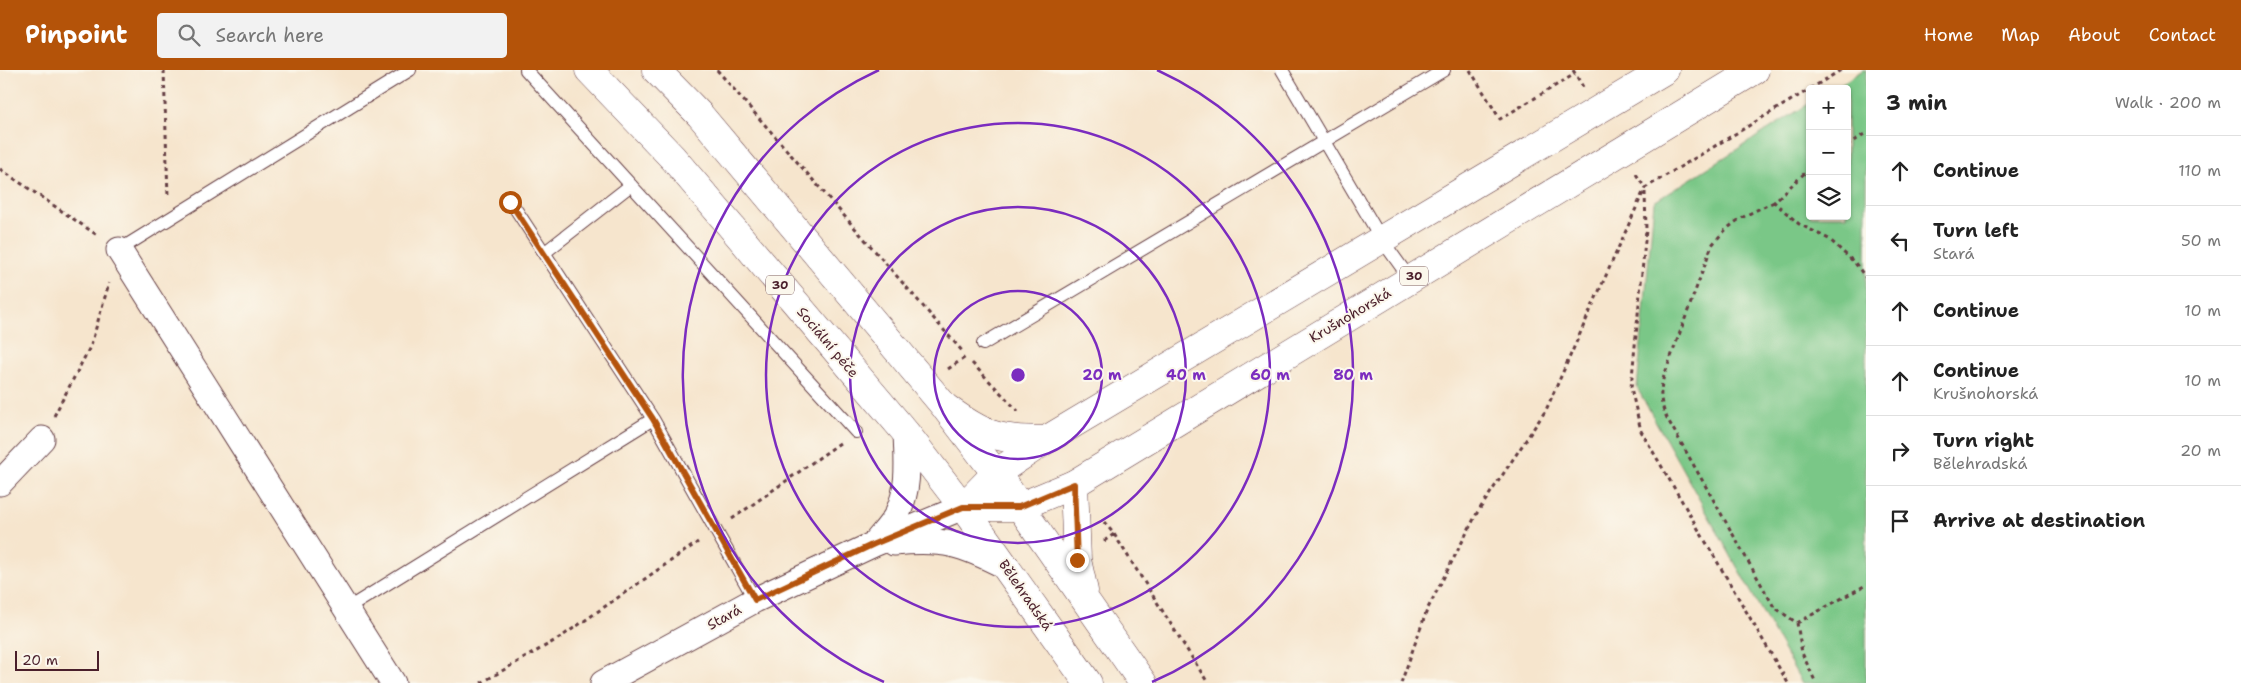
<!DOCTYPE html>
<html lang="en">
<head>
<meta charset="utf-8">
<style>
  :root { --surface:#fff; --page:#f2f2f2; --text:#222; --muted:#767676; --line:#e0e0e0; --accent:#b45309 }
  body { margin:0; font-family:"Shantell Sans",sans-serif; background:var(--page); color:var(--text) }
  .controls { position:absolute; right:15px; top:15px; display:grid; overflow:hidden; border-radius:5px; box-shadow:0 1px 4px #0004 }
  .controls button { width:45px; height:45px; display:grid; place-items:center; padding:0; border:0; border-bottom:1px solid var(--line); background:var(--surface); color:var(--text); font:25px sans-serif }
  .scale { position:absolute; left:15px; bottom:12px; width:84px; box-sizing:border-box; padding-left:5px; border:2px solid #4a1f2b; border-top:0; font-size:14px; line-height:18px; white-space:nowrap; color:#4a1f2b; -webkit-text-stroke:4px #fbf7ec; paint-order:stroke }
  .stop { position:absolute; width:15px; height:15px; margin:-11px; border:4px solid #b45309; border-radius:50%; background:#fff }
  .stop.end { background:#b45309; border-color:#fff; box-shadow:0 1px 5px #0008 }
  .list { margin:0; padding:0; list-style:none }
  h2 { display:flex; justify-content:space-between; align-items:center; height:65px; margin:0; padding:0 20px; font-size:21px }
  h2 small { font-size:16px; font-weight:400; color:var(--muted) }
  .list li { display:grid; grid-template-columns:32px 1fr auto; gap:15px; align-items:center; box-sizing:border-box; height:70px; padding:0 20px; border-top:1px solid var(--line) }
  .list b { display:block; font-size:19px; white-space:nowrap }
  .list p { margin:0; font-size:16px; white-space:nowrap; color:var(--muted) }
  .list em { font-size:16px; font-style:normal; color:var(--muted) }
  .icon { flex:none; width:28px; height:28px; fill:none; stroke:currentColor; stroke-width:2; stroke-linecap:round; stroke-linejoin:round }
  .map { position:relative; flex:none; width:1866px; height:613px; overflow:hidden }
  header { display:flex; align-items:center; gap:30px; box-sizing:border-box; height:70px; padding:0 25px; background:var(--accent); color:#fff }
  header strong { font-size:24px }
  nav { display:flex; gap:28px; margin-inline-start:auto; font-size:18px }
  .search { width:350px; height:45px; background:var(--page); display:flex; align-items:center; gap:12px; box-sizing:border-box; padding:0 18px; border-radius:5px; color:var(--muted); font-size:19px }
  main { display:flex }
  aside { flex:1; background:var(--surface) }
  .map>svg:first-child { display:block }
</style>
</head>
<body>
<header>
<strong>Pinpoint</strong>
<div class="search"><svg class="icon" aria-label="search" viewBox="0 0 24 24"><circle cx="10" cy="10" r="6"/><path d="M15 15l6 6"/></svg>Search here</div>
<nav><a>Home</a><a>Map</a><a>About</a><a>Contact</a></nav>
</header>
<main>
<div class="map">
<svg width="1866" height="613" viewBox="0 0 1866 613">
  <rect width="100%" height="100%" fill="#fbf7ec"/>
  <filter id="ink" filterUnits="userSpaceOnUse"><feTurbulence type="fractalNoise" baseFrequency=".02" numOctaves="2"/><feDisplacementMap in="SourceGraphic" scale="10" xChannelSelector="R" yChannelSelector="G"/><feConvolveMatrix kernelMatrix="1 2 1 2 8 2 1 2 1" color-interpolation-filters="sRGB"/></filter>
  <filter id="wash" filterUnits="userSpaceOnUse"><feTurbulence type="fractalNoise" baseFrequency=".0096" numOctaves="4" result="noise"/><feDisplacementMap in="SourceGraphic" scale="20" xChannelSelector="R" yChannelSelector="G"/><feGaussianBlur stdDeviation="1.12" result="paint"/><feColorMatrix in="noise" values="0 0 0 0 0 0 0 0 0 0 0 0 0 0 0 0 0 1.4 0 .05"/><feComposite in="paint" operator="in"/></filter>
  <g filter="url(#wash)">
    <rect width="100%" height="100%" fill="#f6e5cd"/>
    <path fill="#7ac787" stroke="#627359" d="M 1863,0 L 1866,0 L 1866,613 L 1802,613 L 1637,318 L 1654,132 L 1810,33 L 1810,146 L 1847,146 L 1847,19 L 1833,19 Z"/>
  </g>
  <g filter="url(#ink)">
    <g fill="none" stroke-linecap="round" stroke-linejoin="round">
      <defs>
        <path id="service" d="M 526,0 L 856,362
          M 1282,0 L 1382,170 L 1410,209
          M 511,132 L 653,349 L 755,530
          M 119,180 L 410,0
          M 544,183 L 631,115
          M 983,274 L 1444,0
          M 345,540 L 653,349"/>
        <path id="minor" d="M 119,180 L 393,613
          M 0,413 L 42,369
          M 876,472 C 883,463 892,454 897,444 C 910,419 907,391 906,363
          M 894,473 C 945,468 962,474 1007,497
          M 603,613 L 755,530 L 874,474 L 963,437"/>
        <path id="tertiary" d="M 947,340 L 1007,418 L 1143,613
          M 1046,370 L 996,403 L 963,437 L 1088,613
          M 1074,414 L 1077,490 L 1084,521"/>
        <path id="primary" d="M 589,0 L 673,88 L 906,363 L 963,437 L 1019,437 L 1074,414 L 1755,0
          M 656,0 L 700,45 L 945,337 C 986,367 996,369 1046,370 L 1665,0"/>
      </defs>
      <use href="#service" stroke="#643d43" stroke-width="14"/>
      <use href="#minor" stroke="#643d43" stroke-width="27"/>
      <use href="#tertiary" stroke="#643d43" stroke-width="29"/>
      <use href="#primary" stroke="#643d43" stroke-width="29"/>
      <path stroke="#643d43" stroke-width="3" stroke-dasharray="4 4" stroke-linecap="butt" d="M 164,0 L 168,127
        M 717,0 L 963,282
        M 1470,0 L 1500,49 L 1575,4
        M 1573,0 L 1583,17
        M 1810,19 L 1841,0
        M 1847,75 L 1866,63
        M 1810,98 L 1774,132 L 1799,154 L 1829,169 L 1855,193 L 1866,208
        M 0,99 L 97,165
        M 1636,104 L 1645,118 L 1810,19
        M 1645,122 L 1646,160 L 1631,318 L 1641,361 L 1788,613
        M 1774,132 C 1746,145 1732,150 1712,175 L 1664,306 C 1659,322 1660,333 1667,348 L 1774,537 L 1797,553 L 1802,583 L 1816,613
        M 972,293 L 1018,341
        M 948,299 L 967,286
        M 54,346 L 91,275 L 109,213
        M 732,449 L 840,373
        M 1104,452 L 1114,464 L 1208,613
        M 1104,471 L 1114,464
        M 1797,553 L 1866,515
        M 481,613 L 561,567 L 698,472
        M 1401,613 L 1427,540 L 1477,443 L 1546,340 L 1645,118"/>
      <use href="#service" stroke="#fff" stroke-width="12"/>
      <use href="#minor" stroke="#fff" stroke-width="25"/>
      <use href="#tertiary" stroke="#fff" stroke-width="28"/>
      <use href="#primary" stroke="#fff" stroke-width="28"/>
    </g>
  </g>
  <g fill="none" stroke-linecap="round" stroke-linejoin="round" filter="url(#ink)">
    <path stroke="#b45309" stroke-width="6" d="M 510,132 L 653,349 L 755,530 L 874,474 L 963,437 L 1019,437 L 1074,414 L 1077,490"/>
  </g>
  <g fill="none" stroke="#7b2cbf" stroke-width="2.5">
    <circle cx="1018" cy="305" r="84"/>
    <circle cx="1018" cy="305" r="168"/>
    <circle cx="1018" cy="305" r="252"/>
    <path d="M884 612A335 335 0 0 1 879 0M1157 0A335 335 0 0 1 1152 612"/>
  </g>
  <g text-anchor="middle" stroke-width="4" stroke-linejoin="round" paint-order="stroke">
    <g fill="#fbf7ec" stroke="#7f6065" stroke-width="1">
      <rect x="1400" y="196.5" width="28" height="19" rx="4"/>
      <rect x="766" y="205.5" width="28" height="19" rx="4"/>
    </g>
    <g font-size="12" font-weight="bold" fill="#4a1f2b">
      <text x="1414" y="210">30</text>
      <text x="780" y="219">30</text>
    </g>
    <g font-size="14" fill="#4a1f2b" stroke="#fbf7ec">
      <text transform="translate(1350 245) rotate(-31)" y="5">Krušnohorská</text>
      <text transform="translate(828 272) rotate(50)" y="5">Sociální péče</text>
      <text transform="translate(1026 525) rotate(55)" y="5">Bělehradská</text>
      <text transform="translate(724 547) rotate(-29)" y="5">Stará</text>
    </g>
  </g>
  <circle cx="1018" cy="305" r="8" fill="#7b2cbf" stroke="#fbf7ec" stroke-width="2.5"/>
  <g font-size="15" text-anchor="middle" font-weight="bold" fill="#7b2cbf" stroke="#fbf7ec" stroke-width="4" stroke-linejoin="round" paint-order="stroke">
    <text x="1102" y="310">20 m</text>
    <text x="1186" y="310">40 m</text>
    <text x="1270" y="310">60 m</text>
    <text x="1353" y="310">80 m</text>
  </g>
</svg>
<div class="controls">
<button>+</button>
<button>−</button>
<button><svg class="icon" aria-label="layers" viewBox="0 0 24 24"><path d="M12 4l9 5-9 5-9-5zM3 14l9 5 9-5"/></svg></button>
</div>
<div class="scale">20 m</div>
<div class="stop" style="left:510px;top:132px"></div>
<div class="stop end" style="left:1077px;top:490px"></div>
</div>
<aside>
<h2>3 min<small>Walk · 200 m</small></h2>
<ul class="list">
<li><svg class="icon" aria-label="ahead" viewBox="0 0 24 24"><path d="M12 20V5M6 11l6-6 6 6"/></svg><div><b>Continue</b></div><em>110 m</em></li>
<li><svg class="icon" aria-label="left" viewBox="0 0 24 24"><path d="M17 20v-9H6M10 6l-5 5 5 5"/></svg><div><b>Turn left</b><p>Stará</p></div><em>50 m</em></li>
<li><svg class="icon" aria-label="ahead" viewBox="0 0 24 24"><path d="M12 20V5M6 11l6-6 6 6"/></svg><div><b>Continue</b></div><em>10 m</em></li>
<li><svg class="icon" aria-label="ahead" viewBox="0 0 24 24"><path d="M12 20V5M6 11l6-6 6 6"/></svg><div><b>Continue</b><p>Krušnohorská</p></div><em>10 m</em></li>
<li><svg class="icon" aria-label="right" viewBox="0 0 24 24"><path d="M7 20v-9h11M14 6l5 5-5 5"/></svg><div><b>Turn right</b><p>Bělehradská</p></div><em>20 m</em></li>
<li><svg class="icon" aria-label="arrive" viewBox="0 0 24 24"><path d="M6 21V4h12l-3 4 3 4H6"/></svg><div><b>Arrive at destination</b></div></li>
</ul>
</aside>
</main>
</body>
</html>
